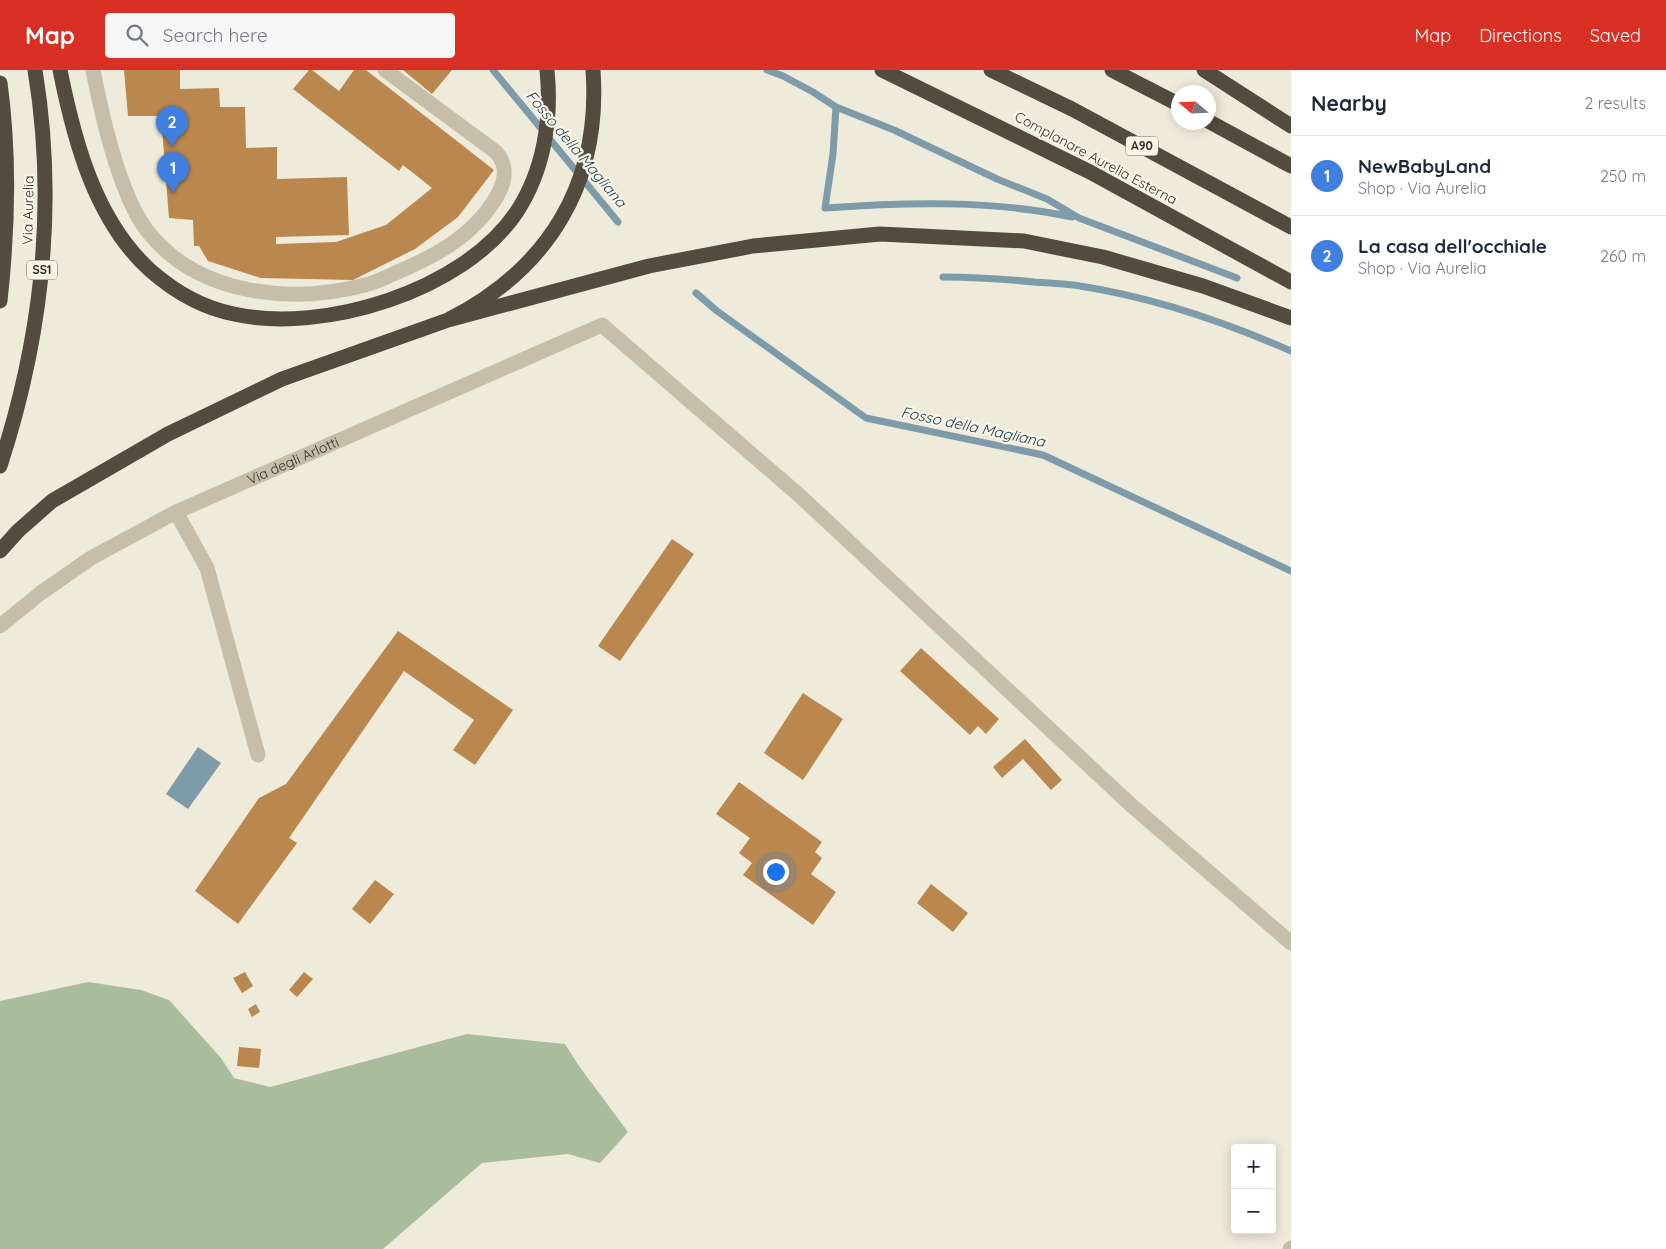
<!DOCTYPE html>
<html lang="en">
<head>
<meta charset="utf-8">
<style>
  :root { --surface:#fff; --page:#f6f6f7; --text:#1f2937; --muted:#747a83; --line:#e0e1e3; --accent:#d93025 }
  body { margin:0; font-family:Quicksand,sans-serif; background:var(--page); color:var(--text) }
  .controls { position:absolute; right:15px; bottom:15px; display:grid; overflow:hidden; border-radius:5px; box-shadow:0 2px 12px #0003 }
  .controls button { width:45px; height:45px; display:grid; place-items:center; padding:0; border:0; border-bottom:1px solid var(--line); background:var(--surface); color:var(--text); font:25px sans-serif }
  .compass { position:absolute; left:1171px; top:15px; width:45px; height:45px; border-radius:50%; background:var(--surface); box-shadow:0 2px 12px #0003; rotate:289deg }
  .you { position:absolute; left:775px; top:801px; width:18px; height:18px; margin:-12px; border:4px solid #fff; border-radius:50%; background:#1a73e8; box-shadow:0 0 0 8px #1a73e833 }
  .badge { display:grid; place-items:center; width:32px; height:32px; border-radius:50%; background:var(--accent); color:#fff; font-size:16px; font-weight:700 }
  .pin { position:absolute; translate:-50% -41px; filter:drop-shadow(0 1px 2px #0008) }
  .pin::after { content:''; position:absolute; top:26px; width:18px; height:15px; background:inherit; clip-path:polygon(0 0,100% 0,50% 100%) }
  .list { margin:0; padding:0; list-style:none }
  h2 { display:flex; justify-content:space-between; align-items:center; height:65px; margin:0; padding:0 20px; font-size:21px }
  h2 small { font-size:16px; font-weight:400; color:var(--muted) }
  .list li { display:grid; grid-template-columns:32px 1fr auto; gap:15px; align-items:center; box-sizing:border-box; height:80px; padding:0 20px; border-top:1px solid var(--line) }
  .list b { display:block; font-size:19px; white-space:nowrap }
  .list p { margin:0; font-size:16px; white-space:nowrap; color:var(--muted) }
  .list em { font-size:16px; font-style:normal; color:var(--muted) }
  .icon { flex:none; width:28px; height:28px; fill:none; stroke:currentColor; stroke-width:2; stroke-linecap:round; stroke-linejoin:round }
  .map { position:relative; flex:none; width:1291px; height:1179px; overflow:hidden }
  header { display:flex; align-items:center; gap:30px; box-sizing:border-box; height:70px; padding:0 25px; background:var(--accent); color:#fff }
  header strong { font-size:24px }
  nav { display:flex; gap:28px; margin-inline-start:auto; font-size:18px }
  .search { width:350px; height:45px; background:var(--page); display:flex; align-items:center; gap:12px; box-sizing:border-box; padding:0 18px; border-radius:5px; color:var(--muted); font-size:19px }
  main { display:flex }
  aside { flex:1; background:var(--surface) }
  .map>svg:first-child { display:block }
</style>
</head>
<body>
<header>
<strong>Map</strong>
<div class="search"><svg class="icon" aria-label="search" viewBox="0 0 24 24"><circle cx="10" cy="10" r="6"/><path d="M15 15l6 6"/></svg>Search here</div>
<nav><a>Map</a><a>Directions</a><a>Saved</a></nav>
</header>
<main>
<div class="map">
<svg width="1291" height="1179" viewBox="0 0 1291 1179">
  <rect width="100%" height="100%" fill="#efebdb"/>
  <path fill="#a9bd9d" d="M 88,912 L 141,920 L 169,930 L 221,988 L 234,1008 L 270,1017 L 467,964 L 565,974 L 579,996 L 628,1062 L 600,1093 L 568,1084 L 482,1093 L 383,1179 L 0,1179 L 0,931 Z"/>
  <path fill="#7d9ba9" d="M 198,677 L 221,693 L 188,739 L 166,724 Z"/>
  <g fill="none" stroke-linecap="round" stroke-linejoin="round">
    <path stroke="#7d9ba9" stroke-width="7" d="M 493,0 L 618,152
      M 767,0 L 783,6 L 813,22 L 836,37 L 894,60 L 997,109 L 1047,129 L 1079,148 L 1237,208
      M 836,37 L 833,84 L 825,138 C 907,132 992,130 1072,147
      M 943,207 C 973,207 1003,209 1034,212 C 1049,213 1065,213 1080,216 C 1151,227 1225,252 1291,281
      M 696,223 L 717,241 L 866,348 L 1043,385 L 1291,501"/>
  </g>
  <path fill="#ba874e" d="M 124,0 L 180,0 L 180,19 L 219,18 L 220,37 L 245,37 L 246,78 L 277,77 L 277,109 L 347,107 L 349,165 L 276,167 L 276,174 L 336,172 L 386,155 L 432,118 L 403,95 L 399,101 L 293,19 L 309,0 L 312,0 L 339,21 L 354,0 L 366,0 L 494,100 L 458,147 L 415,179 L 353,210 L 261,208 L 208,191 L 199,176 L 194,176 L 193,150 L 169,148 L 161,46 L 128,46 Z
    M 403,0 L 452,0 L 432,24 Z
    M 672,469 L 694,484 L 620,591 L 598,576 Z
    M 398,561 L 513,640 L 475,695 L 453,680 L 474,650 L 404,601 L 289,768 L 297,773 L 238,854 L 195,821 L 259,728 L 286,714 Z
    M 921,578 L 999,649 L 986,664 L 978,656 L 970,665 L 900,601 Z
    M 803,623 L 843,649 L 803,710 L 764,683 Z
    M 1025,669 L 1062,710 L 1051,720 L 1023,689 L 1002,708 L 993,697 Z
    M 739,712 L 822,772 L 815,782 L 822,788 L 811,804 L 836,822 L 813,855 L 743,805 L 752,793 L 739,783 L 750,768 L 716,744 Z
    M 375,810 L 394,824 L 370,854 L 352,839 Z
    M 931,814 L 968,843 L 953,862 L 917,833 Z
    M 245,902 L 253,916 L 242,923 L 233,908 Z
    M 304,902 L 313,909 L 297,927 L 289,920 Z
    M 256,934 L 260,942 L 252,947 L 248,939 Z
    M 239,977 L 261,979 L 259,998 L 237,996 Z"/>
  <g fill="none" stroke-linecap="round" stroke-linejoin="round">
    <g stroke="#c6bea8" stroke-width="15">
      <path d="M 93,0 C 102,46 120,128 149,163 C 200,226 292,234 365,215 C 375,213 384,208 393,204 C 434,187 474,166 497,126 C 506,110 508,96 496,82 L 385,0"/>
      <path d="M 176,442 L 207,498 L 258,685"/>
      <path id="s1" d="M 0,556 L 42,522 L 91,488 L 176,442 L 602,255 L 799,425 L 1131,735 L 1291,873"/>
      <path d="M 1290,1179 L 1291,1178"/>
    </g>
    <path stroke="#544b40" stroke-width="15" d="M 60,0 C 74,70 95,151 151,201 C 174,221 203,238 234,244 C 323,264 463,221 516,143 C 544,101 552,49 547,0
      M 882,0 L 1090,102 L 1291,212
      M 991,0 L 1072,39 L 1291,157
      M 1112,0 L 1178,34
      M 1204,0 L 1291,56
      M 0,13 C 10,86 8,158 0,231
      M 1208,51 L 1291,96
      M 448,250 L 649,196 L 753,176 L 880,164 L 1024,171 L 1103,187 L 1203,216 L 1291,248
      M 0,396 C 42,267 57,134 35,0
      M 0,481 L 18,461 L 52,431 L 168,364 L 282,309 L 448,250 C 549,199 601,113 593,0"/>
  </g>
  <g text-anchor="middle" stroke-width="4.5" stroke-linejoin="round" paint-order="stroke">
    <g fill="#f7f4e7" stroke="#6e6a61" stroke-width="1">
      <rect x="1126" y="66.5" width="32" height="19" rx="4"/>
      <rect x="27" y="190.5" width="30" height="19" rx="4"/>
    </g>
    <g font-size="12" font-weight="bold" fill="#332f28">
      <text x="1142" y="80">A90</text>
      <text x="42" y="204">SS1</text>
    </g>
    <g font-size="14" fill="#332f28" stroke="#f7f4e7">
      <text transform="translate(1096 88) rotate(28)" y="5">Complanare Aurelia Esterna</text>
      <text transform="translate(28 140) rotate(-89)" y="5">Via Aurelia</text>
      <text dy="5" stroke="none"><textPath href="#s1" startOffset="338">Via degli Arlotti</textPath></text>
    </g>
    <g font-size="15" font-style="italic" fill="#214051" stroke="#f7f4e7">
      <text transform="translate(576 79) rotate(50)" y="5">Fosso della Magliana</text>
      <text transform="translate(973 357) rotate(12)" y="5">Fosso della Magliana</text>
    </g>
  </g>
</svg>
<div class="controls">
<button>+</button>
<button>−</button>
</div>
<svg class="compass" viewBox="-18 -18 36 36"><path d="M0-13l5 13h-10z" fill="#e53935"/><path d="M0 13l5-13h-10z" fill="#747a83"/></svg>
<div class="you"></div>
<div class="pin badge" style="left:173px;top:123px;background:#3f7fe0">1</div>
<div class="pin badge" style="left:172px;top:77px;background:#3f7fe0">2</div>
</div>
<aside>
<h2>Nearby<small>2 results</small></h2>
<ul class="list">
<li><span class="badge" style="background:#3f7fe0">1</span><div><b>NewBabyLand</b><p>Shop · Via Aurelia</p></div><em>250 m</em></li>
<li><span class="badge" style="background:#3f7fe0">2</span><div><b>La casa dell'occhiale</b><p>Shop · Via Aurelia</p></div><em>260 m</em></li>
</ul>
</aside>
</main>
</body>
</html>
